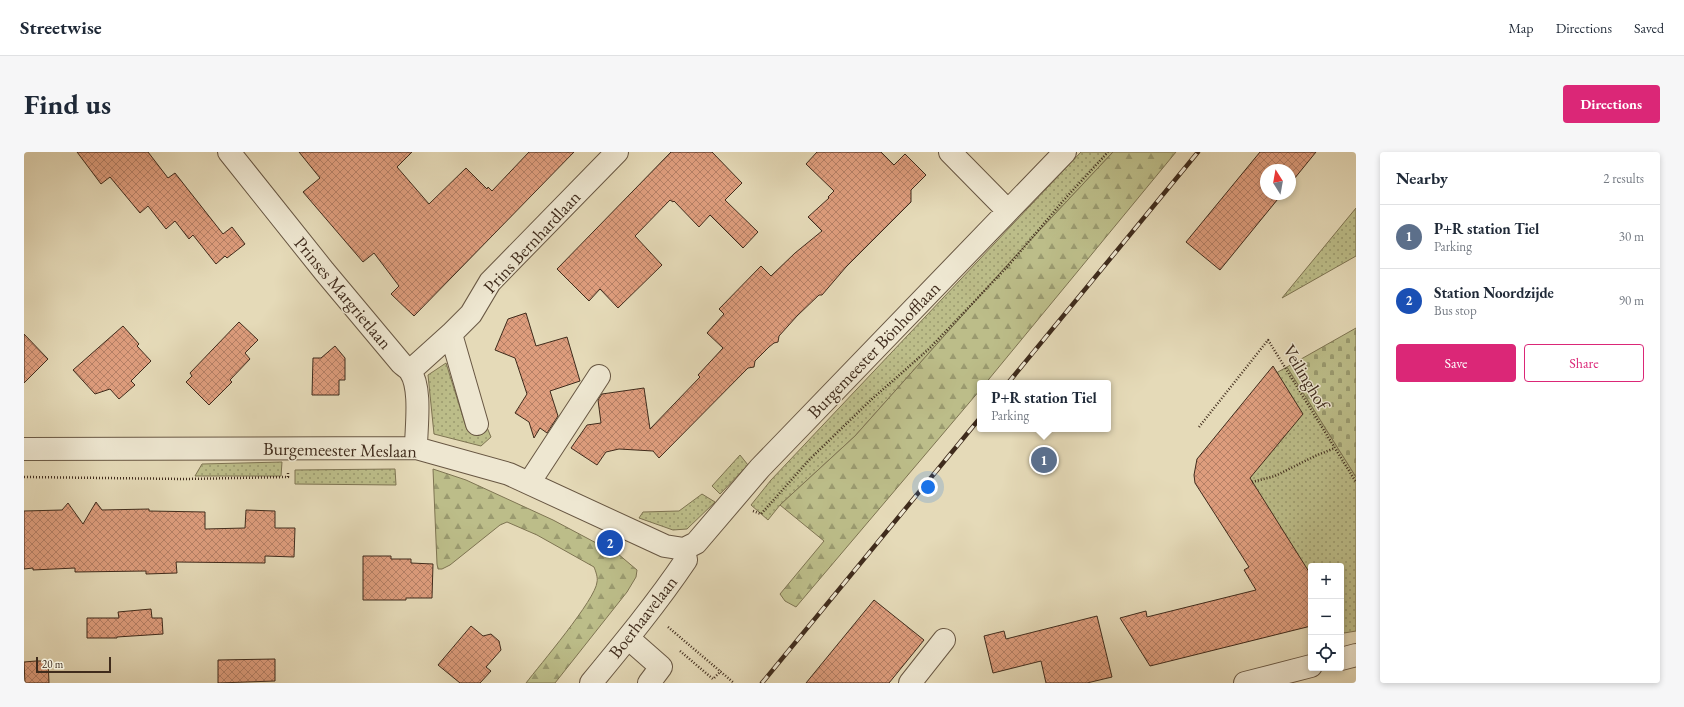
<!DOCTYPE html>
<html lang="en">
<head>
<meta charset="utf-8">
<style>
  :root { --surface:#fff; --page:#f6f6f7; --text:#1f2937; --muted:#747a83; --line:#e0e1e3; --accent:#db2777 }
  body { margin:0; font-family:"EB Garamond",serif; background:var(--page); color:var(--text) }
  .controls { position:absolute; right:12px; bottom:12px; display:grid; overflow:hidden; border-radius:4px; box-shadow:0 2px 6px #0003 }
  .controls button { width:36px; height:36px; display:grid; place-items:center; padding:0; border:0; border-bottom:1px solid var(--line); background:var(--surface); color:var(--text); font:20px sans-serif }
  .compass { position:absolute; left:1236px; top:12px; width:36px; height:36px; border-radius:50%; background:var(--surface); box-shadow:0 2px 6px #0003; rotate:349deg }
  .scale { position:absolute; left:12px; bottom:10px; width:75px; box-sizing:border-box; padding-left:4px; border:2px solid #3f2b1c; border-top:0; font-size:11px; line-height:14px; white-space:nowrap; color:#3f2b1c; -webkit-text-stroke:3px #eee7d1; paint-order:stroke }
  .you { position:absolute; left:904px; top:335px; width:14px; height:14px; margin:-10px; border:3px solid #fff; border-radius:50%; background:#1a73e8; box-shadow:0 0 0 6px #1a73e833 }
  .badge { display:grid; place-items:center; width:26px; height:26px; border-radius:50%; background:var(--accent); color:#fff; font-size:13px; font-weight:700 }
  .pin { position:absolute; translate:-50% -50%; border:2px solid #fff; box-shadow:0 1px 4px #0006 }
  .popup { position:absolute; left:953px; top:228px; width:134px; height:52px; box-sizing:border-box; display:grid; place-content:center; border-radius:4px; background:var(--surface); filter:drop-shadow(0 1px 3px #0005); font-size:13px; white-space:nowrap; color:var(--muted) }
  .popup b { font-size:15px; color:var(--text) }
  .popup::after { content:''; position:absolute; left:50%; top:100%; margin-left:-8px; border:8px solid transparent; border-top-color:var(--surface) }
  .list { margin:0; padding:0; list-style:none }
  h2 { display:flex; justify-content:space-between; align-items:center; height:52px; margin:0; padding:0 16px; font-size:17px }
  h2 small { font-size:13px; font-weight:400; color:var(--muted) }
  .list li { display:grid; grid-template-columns:26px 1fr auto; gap:12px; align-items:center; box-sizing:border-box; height:64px; padding:0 16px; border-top:1px solid var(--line) }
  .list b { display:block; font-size:15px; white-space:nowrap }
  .list p { margin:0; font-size:13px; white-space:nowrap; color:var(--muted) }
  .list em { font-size:13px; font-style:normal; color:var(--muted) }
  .actions { display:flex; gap:8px; padding:12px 16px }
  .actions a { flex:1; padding:9px 0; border:1px solid var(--accent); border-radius:4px; text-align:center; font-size:14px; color:var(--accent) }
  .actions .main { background:var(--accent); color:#fff }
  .icon { flex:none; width:22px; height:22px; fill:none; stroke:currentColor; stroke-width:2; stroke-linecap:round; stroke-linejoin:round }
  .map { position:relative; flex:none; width:1332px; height:531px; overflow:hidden; border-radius:4px }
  header { display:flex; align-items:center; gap:24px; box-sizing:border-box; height:56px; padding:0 20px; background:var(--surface); border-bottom:1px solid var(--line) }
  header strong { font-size:19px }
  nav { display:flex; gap:22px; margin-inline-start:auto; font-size:14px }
  .intro { display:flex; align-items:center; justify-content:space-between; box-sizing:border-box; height:96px; padding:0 24px }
  h1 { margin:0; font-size:28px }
  .button { padding:10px 18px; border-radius:4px; background:var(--accent); color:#fff; font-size:14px; font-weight:700 }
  main { display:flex; gap:24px; padding:0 24px }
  aside { flex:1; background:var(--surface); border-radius:4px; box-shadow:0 2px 6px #0003 }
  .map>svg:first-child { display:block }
</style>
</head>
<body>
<header>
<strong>Streetwise</strong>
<nav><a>Map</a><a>Directions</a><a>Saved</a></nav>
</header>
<div class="intro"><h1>Find us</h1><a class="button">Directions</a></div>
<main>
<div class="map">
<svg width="1332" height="531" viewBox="0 0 1332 531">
  <defs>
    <pattern id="grass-dots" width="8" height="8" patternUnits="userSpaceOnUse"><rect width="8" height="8" fill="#bcbd89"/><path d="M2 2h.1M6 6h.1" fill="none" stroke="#9a9a6f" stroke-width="1.8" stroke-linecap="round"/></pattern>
    <pattern id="forest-firs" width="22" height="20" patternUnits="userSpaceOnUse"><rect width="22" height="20" fill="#bcbd89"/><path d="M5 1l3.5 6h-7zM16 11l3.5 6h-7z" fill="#9a9a6f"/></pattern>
    <pattern id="cemetery-stones" width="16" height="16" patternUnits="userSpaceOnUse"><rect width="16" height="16" fill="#bcbd89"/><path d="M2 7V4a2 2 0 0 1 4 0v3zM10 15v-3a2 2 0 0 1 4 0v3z" fill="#9a9a6f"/></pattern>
    <pattern id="building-cross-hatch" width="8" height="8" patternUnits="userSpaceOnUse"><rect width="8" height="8" fill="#de9d7d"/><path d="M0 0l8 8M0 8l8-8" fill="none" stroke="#b58066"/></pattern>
  </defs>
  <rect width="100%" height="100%" fill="#e5dab8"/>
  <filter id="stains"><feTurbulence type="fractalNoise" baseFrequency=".005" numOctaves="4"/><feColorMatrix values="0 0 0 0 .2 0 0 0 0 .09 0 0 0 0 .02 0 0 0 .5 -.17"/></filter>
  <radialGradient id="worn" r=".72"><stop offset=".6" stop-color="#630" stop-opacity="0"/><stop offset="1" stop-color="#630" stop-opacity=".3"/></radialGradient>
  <path fill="url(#grass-dots)" stroke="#7e7452" d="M 1057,0 L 1089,0 L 985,111 L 831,284 L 756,353 L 744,368 L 727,353 L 747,328 Z
    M 1332,56 L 1332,104 L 1258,146 Z
    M 422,211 L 443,278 L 462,273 L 467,285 L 457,294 L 410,282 L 404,223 Z
    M 1263,215 L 1332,325 L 1332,479 L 1320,481 L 1317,477 L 1317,414 L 1287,414 L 1287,432 L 1217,318 L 1241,227 Z
    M 716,303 L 724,313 L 696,342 L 688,334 Z
    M 258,310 L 257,324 L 171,324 L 178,312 Z
    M 371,317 L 372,333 L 271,332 L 271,318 Z
    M 678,342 L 691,350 L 663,377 L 649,378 L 615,366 L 619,360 L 655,359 Z"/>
  <path fill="url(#forest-firs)" stroke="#7e7452" d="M 1089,0 L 1152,0 L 965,227 L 962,231 L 956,231 L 956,238 L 772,455 L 761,449 L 756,442 L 800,389 L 756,353 L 831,284 L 985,111 Z
    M 409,317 L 442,328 L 529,368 L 576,393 L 587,396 L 613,418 L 612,425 L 603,440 L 531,531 L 502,531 C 515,514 572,447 573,430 C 574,426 572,420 570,415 L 513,383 L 483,370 L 476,373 L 426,413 L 418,417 L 414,417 L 413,412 Z"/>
  <path fill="url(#cemetery-stones)" stroke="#7e7452" d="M 1332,176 L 1332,325 L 1263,215 Z"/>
  <path fill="url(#building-cross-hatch)" stroke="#3f2b1c" d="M 53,0 L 124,0 L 144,26 L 151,21 L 199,82 L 208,75 L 221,92 L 203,106 L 201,104 L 192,112 L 169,83 L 165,87 L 151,69 L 142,77 L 124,54 L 116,61 L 86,25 L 77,32 Z
    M 275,0 L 388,0 L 373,15 L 405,52 L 442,16 L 463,37 L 464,35 L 468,39 L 505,0 L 550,0 L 390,164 L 367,142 L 375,134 L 350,101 L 339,110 L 279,40 L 296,26 Z
    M 647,0 L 688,0 L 718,31 L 701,48 L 734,80 L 719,96 L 686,63 L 675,75 L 650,49 L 649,50 L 646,48 L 611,84 L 638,113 L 594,156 L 576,137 L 565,149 L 533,117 Z
    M 793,0 L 857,0 L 870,13 L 881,2 L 902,23 L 887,38 L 887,50 L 822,115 L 798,143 L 795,143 L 773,164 L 755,184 L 754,190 L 750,191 L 745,195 L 731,209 L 730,215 L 724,216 L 635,306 L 629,299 L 595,297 L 582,300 L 573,313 L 547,296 L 563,273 L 577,271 L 574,248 L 578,242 L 620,236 L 626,277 L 676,225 L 674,223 L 699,196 L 683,181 L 700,162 L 695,157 L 737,114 L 747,124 L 771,101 L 798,79 L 784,65 L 805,46 L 804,45 L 810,39 L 782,12 Z
    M 1236,0 L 1292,0 L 1266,32 L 1266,18 L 1242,18 L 1242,42 L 1258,42 L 1196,118 L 1162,90 Z
    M 502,161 L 512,194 L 543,185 L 556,229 L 526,239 L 534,264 L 523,281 L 516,276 L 510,286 L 505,270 L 491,261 L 503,242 L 491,206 L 471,198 L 484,167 Z
    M 215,170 L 234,188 L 221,201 L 226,207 L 206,228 L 208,230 L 185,253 L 162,230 L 168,224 L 166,221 Z
    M 99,174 L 115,192 L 113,194 L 127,209 L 107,229 L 111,233 L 95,247 L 86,237 L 71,242 L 49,218 Z
    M 0,182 L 24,207 L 0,231 Z
    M 311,194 L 321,206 L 321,228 L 315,228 L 315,243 L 288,243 L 289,206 L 297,206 Z
    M 1249,214 L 1279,262 L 1226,326 L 1287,423 L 1287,474 L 1126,514 L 1096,466 L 1122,459 L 1123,465 L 1232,438 L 1220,418 L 1225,415 L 1171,331 L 1170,323 L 1173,307 Z
    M 72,350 L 78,358 L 125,357 L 125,359 L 181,360 L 181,377 L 221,376 L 222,358 L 251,359 L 251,376 L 271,376 L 270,405 L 241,404 L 241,411 L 152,410 L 153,421 L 122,422 L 122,419 L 51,420 L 51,416 L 9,418 L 9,416 L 0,417 L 0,359 L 38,358 L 44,351 L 59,372 Z
    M 339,404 L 367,404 L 367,407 L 387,407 L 387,411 L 409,412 L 408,446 L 382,446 L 382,448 L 339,448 Z
    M 850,448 L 900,488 L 865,531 L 782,531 Z
    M 127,457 L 128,466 L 138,466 L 139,482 L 93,485 L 93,486 L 63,486 L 63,466 L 95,466 L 94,460 Z
    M 1073,464 L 1088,525 L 1063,531 L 1022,531 L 1017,509 L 969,521 L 960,484 L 980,479 L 982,487 Z
    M 447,474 L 459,484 L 467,482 L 475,489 L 477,498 L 462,515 L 467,519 L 456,531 L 436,531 L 414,513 Z
    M 251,507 L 251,529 L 194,531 L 194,508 Z
    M 12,509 L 24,509 L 25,531 L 1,531 L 0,510 Z"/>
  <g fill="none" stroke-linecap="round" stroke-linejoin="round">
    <defs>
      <path id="minor" d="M 205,0 L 300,119 L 377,211 C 380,214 384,216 386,219 C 398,236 392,276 392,296
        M 926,0 L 984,59
        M 427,182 L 453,272
        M 386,219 L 427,182 L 447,162 L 466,130 L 593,0
        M 0,297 L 392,296 L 485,322 L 641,394 L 660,397 L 672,391 L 736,316 L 1041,0
        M 505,331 L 575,224
        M 604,486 L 637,515 L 625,531
        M 1317,507 L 1332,503
        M 567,531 C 600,491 633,451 662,408 L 660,397
        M 886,531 L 920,488
        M 1221,531 L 1287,514"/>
    </defs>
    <use href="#minor" stroke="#685743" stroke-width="24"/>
    <path stroke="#3f2b1c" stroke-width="2.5" stroke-dasharray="1 2" stroke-linecap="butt" d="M 1175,275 L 1244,188 L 1332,330
      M 0,325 L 161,327 L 264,325 L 264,320
      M 1228,330 L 1251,324 L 1291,304 L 1311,296
      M 729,359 L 737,362 L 786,307 L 848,247 L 906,196 L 984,114 L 1039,49 L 1084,0
      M 644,475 L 710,531
      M 656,499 L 689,527 L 697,519"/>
    <use href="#minor" stroke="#eee7d1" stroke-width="22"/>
    <defs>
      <path id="rail" d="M 984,231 L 1174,0
        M 738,531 L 956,266"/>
    </defs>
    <use href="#rail" stroke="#3f2b1c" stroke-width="4.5"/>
    <use href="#rail" stroke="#eee7d1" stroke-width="3" stroke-dasharray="9" stroke-linecap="butt"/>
  </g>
  <g text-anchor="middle" stroke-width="3" stroke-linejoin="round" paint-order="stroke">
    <g font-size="18" fill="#3f2b1c" stroke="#eee7d1">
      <text transform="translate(508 90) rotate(-47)" y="6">Prins Bernhardlaan</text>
      <text transform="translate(319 141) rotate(50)" y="6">Prinses Margrietlaan</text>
      <text transform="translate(850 198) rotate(-46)" y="6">Burgemeester Bönhofflaan</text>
      <text transform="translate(1282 225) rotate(59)" y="6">Veilinghof</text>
      <text transform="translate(316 298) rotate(1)" y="6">Burgemeester Meslaan</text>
      <text transform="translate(619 465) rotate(-52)" y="6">Boerhaavelaan</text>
    </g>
  </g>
  <rect width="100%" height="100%" filter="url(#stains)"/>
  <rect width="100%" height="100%" fill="url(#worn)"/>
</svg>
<div class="controls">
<button>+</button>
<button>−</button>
<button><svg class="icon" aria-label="locate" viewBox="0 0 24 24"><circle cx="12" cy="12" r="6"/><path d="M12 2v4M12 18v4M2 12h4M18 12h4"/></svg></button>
</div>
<svg class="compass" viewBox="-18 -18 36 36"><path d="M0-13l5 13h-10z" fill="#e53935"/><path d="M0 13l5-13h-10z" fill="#747a83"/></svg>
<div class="scale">20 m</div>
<div class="you"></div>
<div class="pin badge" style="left:1020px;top:308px;background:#5c6f8a">1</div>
<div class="popup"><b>P+R station Tiel</b>Parking</div>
<div class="pin badge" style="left:586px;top:391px;background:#1a4fb4">2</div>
</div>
<aside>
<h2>Nearby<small>2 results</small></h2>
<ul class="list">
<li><span class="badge" style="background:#5c6f8a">1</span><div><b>P+R station Tiel</b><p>Parking</p></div><em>30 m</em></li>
<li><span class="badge" style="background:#1a4fb4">2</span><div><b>Station Noordzijde</b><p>Bus stop</p></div><em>90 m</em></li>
</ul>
<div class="actions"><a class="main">Save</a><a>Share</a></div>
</aside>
</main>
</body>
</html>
